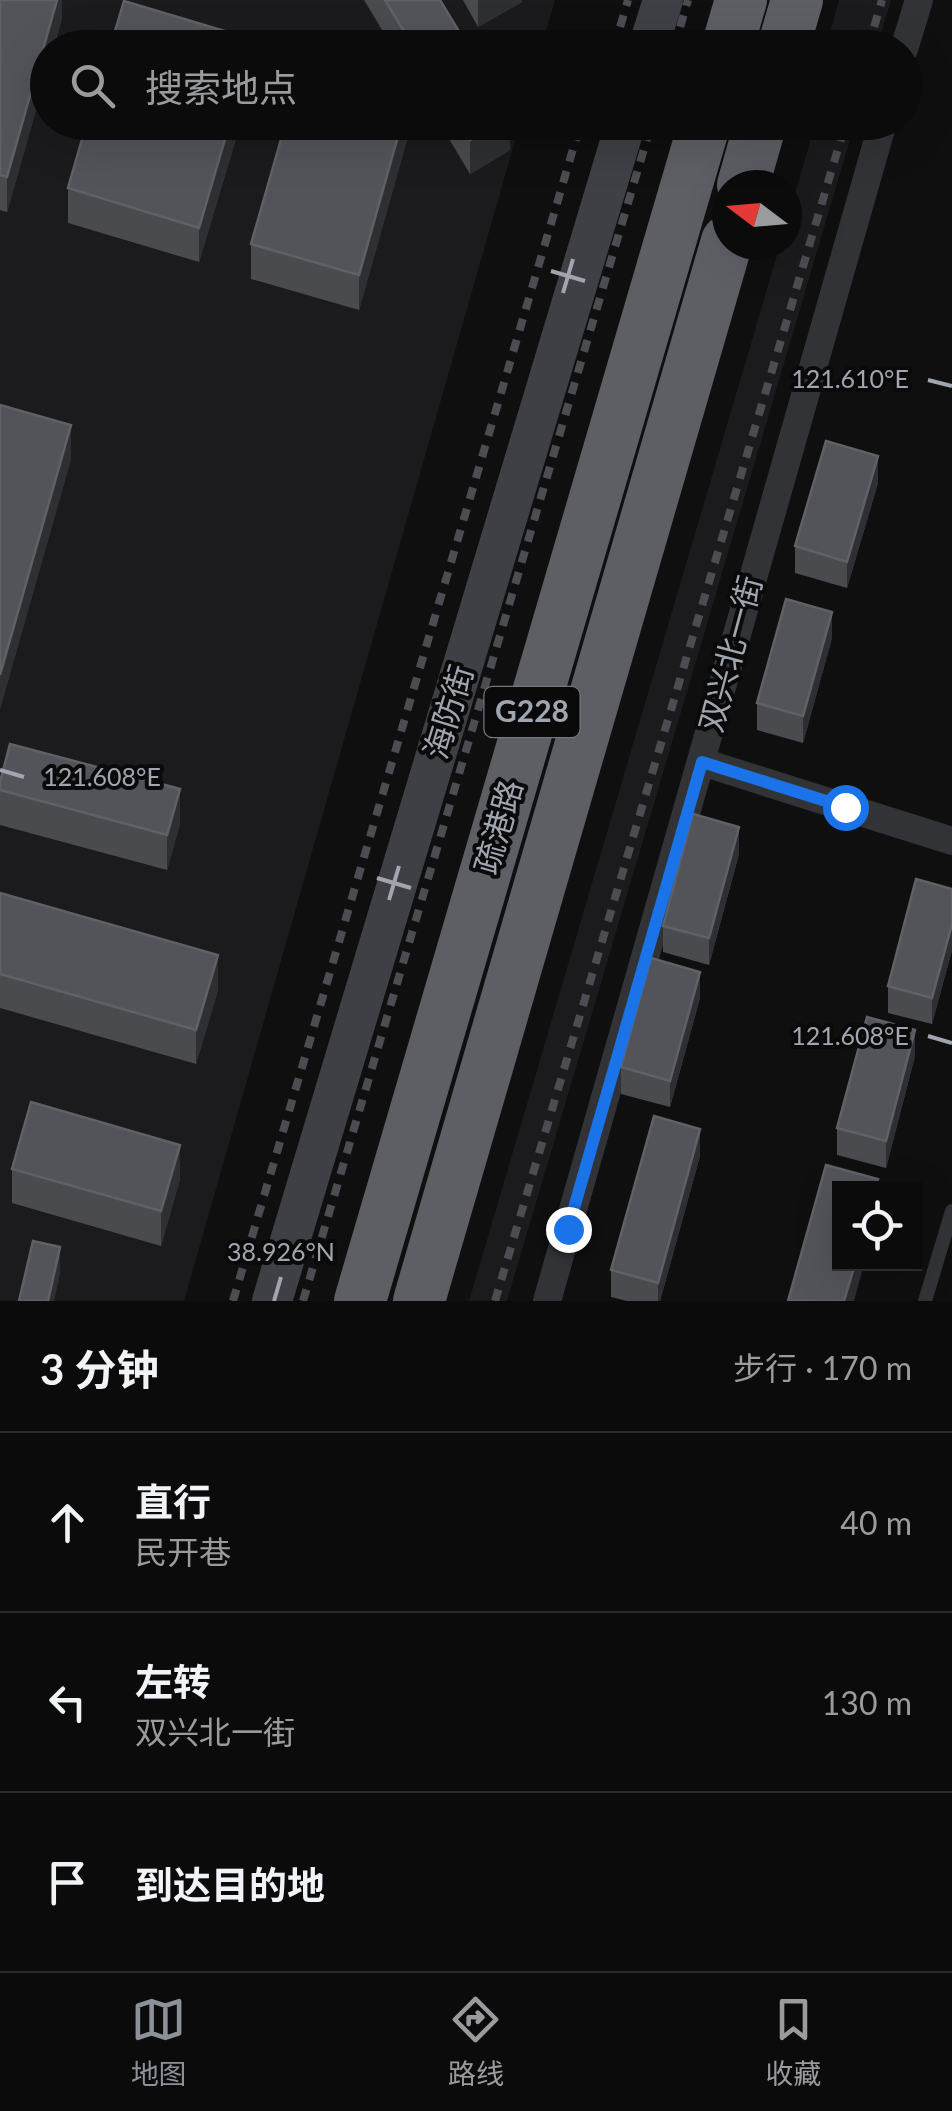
<!DOCTYPE html>
<html lang="zh">
<head>
<meta charset="utf-8">
<style>
  :root { --surface:#0b0b0c; --page:#141415; --text:#f1f3f6; --muted:#9a9b9d; --line:#2b2b2d; --accent:#8c9099 }
  body { margin:0; font-family:Lato,"Noto Sans SC",sans-serif; background:var(--page); color:var(--text) }
  .controls { position:absolute; right:30px; bottom:30px; display:grid; overflow:hidden; border-radius:0px; box-shadow:0 10px 40px #0002 }
  .controls button { width:90px; height:90px; display:grid; place-items:center; padding:0; border:0; border-bottom:2px solid var(--line); background:var(--surface); color:var(--text); font:50px sans-serif }
  .compass { position:absolute; left:712px; top:170px; width:90px; height:90px; border-radius:50%; background:var(--surface); box-shadow:0 10px 40px #0002; rotate:286deg }
  .stop { position:absolute; width:30px; height:30px; margin:-22px; border:8px solid #1a73e8; border-radius:50%; background:#fff }
  .stop.end { background:#1a73e8; border-color:#fff; box-shadow:0 2px 10px #0008 }
  .list { margin:0; padding:0; list-style:none }
  h2 { display:flex; justify-content:space-between; align-items:center; height:130px; margin:0; padding:0 40px; font-size:42px }
  h2 small { font-size:32px; font-weight:400; color:var(--muted) }
  .list li { display:grid; grid-template-columns:65px 1fr auto; gap:30px; align-items:center; box-sizing:border-box; height:180px; padding:0 40px; border-top:2px solid var(--line) }
  .list b { display:block; font-size:38px; white-space:nowrap }
  .list p { margin:0; font-size:32px; white-space:nowrap; color:var(--muted) }
  .list em { font-size:32px; font-style:normal; color:var(--muted) }
  .icon { flex:none; width:55px; height:55px; fill:none; stroke:currentColor; stroke-width:2; stroke-linecap:round; stroke-linejoin:round }
  .map { position:relative; flex:none; width:952px; height:1301px; overflow:hidden }
  .search { position:absolute; background:var(--surface); box-shadow:0 10px 40px #0002; left:30px; right:30px; top:30px; height:110px; display:flex; align-items:center; gap:25px; box-sizing:border-box; padding:0 35px; border-radius:55px; color:var(--muted); font-size:38px }
  .sheet { height:670px; background:var(--surface) }
  nav { display:flex; justify-content:space-around; align-items:center; box-sizing:border-box; height:140px; border-top:2px solid var(--line); background:var(--surface); font-size:28px; color:var(--muted) }
  nav a { display:grid; justify-items:center; gap:5px }
  nav .on { color:var(--accent) }
  .map>svg:first-child { display:block }
</style>
</head>
<body>
<div class="map">
<svg width="952" height="1301" viewBox="0 0 952 1301">
  <rect width="100%" height="100%" fill="#0f0f10"/>
  <path fill="#1b1b1d" d="M 0,0 L 555,0 L 541,47 L 48,48 L 48,122 L 520,123 L 184,1301 L 0,1301 Z
    M 839,0 L 891,0 L 877,47 L 826,47 Z
    M 809,123 L 855,123 L 507,1301 L 469,1301 L 780,245 L 787,245 L 787,221 L 810,142 Z"/>
  <g fill="none" stroke-linecap="round" stroke-linejoin="round">
    <path stroke="#323337" stroke-width="14" d="M 925,1301 L 952,1211"/>
    <path stroke="#323337" stroke-width="28" d="M 904,49 L 919,0
      M 702,762 L 952,841
      M 547,1301 L 883,122"/>
    <path stroke="#3f4045" stroke-width="40" d="M 648,48 L 663,0
      M 272,1301 L 626,122"/>
    <path stroke="#5d5f65" stroke-width="52" d="M 727,48 L 741,0
      M 783,48 L 797,0
      M 743,185 L 761,122
      M 360,1301 L 705,122
      M 419,1301 L 727,241"/>
    <path stroke="#4b4d52" stroke-width="8" stroke-dasharray="12 10" stroke-linecap="butt" d="M 614,48 L 628,0
      M 674,48 L 688,0
      M 868,48 L 882,0
      M 233,1301 L 581,122
      M 303,1301 L 652,122
      M 495,1301 L 846,122"/>
  </g>
  <path fill="#4a4b4f" d="M 0,0 L 62,0 L 62,18 L 7,212 L 0,210 Z
    M 364,0 L 440,0 L 469,48 L 393,48 Z
    M 463,0 L 522,0 L 522,2 L 478,27 Z
    M 241,122 L 199,262 L 68,223 L 68,188 Z
    M 412,122 L 359,310 L 251,279 L 251,244 Z
    M 439,122 L 510,122 L 510,150 L 470,174 Z
    M 878,483 L 847,588 L 795,573 L 795,546 Z
    M 832,638 L 803,743 L 757,730 L 757,703 Z
    M 0,782 L 180,824 L 167,870 L 0,825 Z
    M 739,854 L 709,965 L 663,952 L 663,926 Z
    M 952,889 L 952,950 L 932,1024 L 888,1013 L 888,986 Z
    M 0,893 L 218,990 L 196,1064 L 0,1008 Z
    M 700,998 L 670,1107 L 621,1094 L 621,1067 Z
    M 915,1056 L 886,1168 L 837,1155 L 837,1128 Z
    M 700,1156 L 660,1301 L 627,1301 L 611,1297 L 611,1270 Z
    M 12,1169 L 180,1179 L 161,1246 L 12,1203 Z"/>
  <path fill="#2e2f32" d="M 57,0 L 62,0 L 62,18 L 53,48 L 48,48 L 48,68 L 7,212 L 7,177 Z
    M 478,0 L 522,0 L 522,2 L 478,27 Z
    M 230,122 L 241,122 L 199,262 L 199,228 Z
    M 402,122 L 412,123 L 359,310 L 359,275 Z
    M 498,122 L 510,122 L 510,150 L 470,174 L 470,140 Z
    M 71,425 L 71,460 L 0,710 L 0,675 Z
    M 878,456 L 878,483 L 847,588 L 847,562 Z
    M 832,612 L 832,638 L 803,743 L 803,716 Z
    M 180,789 L 180,824 L 167,870 L 167,835 Z
    M 739,827 L 739,854 L 709,965 L 709,938 Z
    M 952,924 L 952,950 L 932,1024 L 932,998 Z
    M 218,955 L 218,990 L 196,1064 L 196,1030 Z
    M 700,972 L 700,998 L 670,1107 L 670,1081 Z
    M 915,1030 L 915,1056 L 886,1168 L 886,1141 Z
    M 700,1129 L 700,1156 L 660,1301 L 658,1301 L 658,1283 Z
    M 180,1145 L 180,1179 L 161,1246 L 161,1211 Z
    M 60,1247 L 60,1274 L 54,1301 L 48,1301 Z
    M 855,1264 L 864,1264 L 854,1301 L 844,1301 Z"/>
  <path fill="#53545a" stroke="#5f6167" stroke-width="2.5" d="M 0,0 L 57,0 L 7,177 L 0,175 Z
    M 385,0 L 440,0 L 469,48 L 414,48 Z
    M 124,1 L 255,40 L 253,48 L 110,48 Z
    M 87,122 L 230,122 L 199,228 L 68,188 Z
    M 286,122 L 402,122 L 359,275 L 251,244 Z
    M 460,122 L 498,122 L 470,140 Z
    M 0,405 L 71,425 L 0,675 Z
    M 826,441 L 878,456 L 847,562 L 795,546 Z
    M 786,599 L 832,612 L 803,716 L 757,703 Z
    M 10,744 L 180,789 L 167,835 L 0,790 L 0,782 Z
    M 693,814 L 739,827 L 709,938 L 663,926 Z
    M 916,879 L 952,889 L 952,924 L 932,998 L 888,986 Z
    M 0,893 L 218,955 L 196,1030 L 0,974 Z
    M 651,958 L 700,972 L 670,1081 L 621,1067 Z
    M 867,1017 L 915,1030 L 886,1141 L 837,1128 Z
    M 31,1102 L 180,1145 L 161,1211 L 12,1169 Z
    M 654,1116 L 700,1129 L 658,1283 L 611,1270 Z
    M 826,1165 L 878,1179 L 875,1188 L 840,1188 L 840,1264 L 855,1264 L 844,1301 L 788,1301 Z
    M 33,1241 L 60,1247 L 48,1301 L 19,1301 Z"/>
  <g fill="none" stroke-linecap="round" stroke-linejoin="round">
    <path stroke="#1a73e8" stroke-width="12" d="M 568,1229 L 702,762 L 845,807"/>
  </g>
  <path fill="none" stroke="#a1a5b0" stroke-width="4" d="M 551,271 L 585,281M 563,293 L 573,259M 928,380 L 952,386M 0,770 L 24,777M 377,878 L 411,888M 389,900 L 399,866M 928,1036 L 952,1043M 274,1301 L 281,1277"/>
  <g text-anchor="middle" stroke-width="8" stroke-linejoin="round" paint-order="stroke">
    <rect fill="#0a0a0b" stroke="#74767e" stroke-width="2.5" x="484.5" y="687" width="95" height="50" rx="8"/>
    <g font-size="30" font-weight="bold" fill="#a1a5b0">
      <text x="532" y="722">G228</text>
    </g>
    <g font-size="32" fill="#a1a5b0" stroke="#0a0a0b">
      <text transform="translate(731 654) rotate(-75)" y="11">双兴北一街</text>
      <text transform="translate(449 712) rotate(-73)" y="11">海防街</text>
      <text transform="translate(499 827) rotate(-74)" y="11">疏港路</text>
    </g>
  </g>
  <g font-size="25" text-anchor="middle" fill="#a1a5b0" stroke="#0a0a0b" stroke-width="8" stroke-linejoin="round" paint-order="stroke">
    <text x="850" y="388">121.610°E</text>
    <text x="102" y="786">121.608°E</text>
    <text x="850" y="1045">121.608°E</text>
    <text x="281" y="1261">38.926°N</text>
  </g>
</svg>
<div class="controls">
<button><svg class="icon" aria-label="locate" viewBox="0 0 24 24"><circle cx="12" cy="12" r="6"/><path d="M12 2v4M12 18v4M2 12h4M18 12h4"/></svg></button>
</div>
<svg class="compass" viewBox="-18 -18 36 36"><path d="M0-13l5 13h-10z" fill="#e53935"/><path d="M0 13l5-13h-10z" fill="#9a9b9d"/></svg>
<div class="stop" style="left:845px;top:807px"></div>
<div class="stop end" style="left:568px;top:1229px"></div>
<div class="search"><svg class="icon" aria-label="search" viewBox="0 0 24 24"><circle cx="10" cy="10" r="6"/><path d="M15 15l6 6"/></svg>搜索地点</div>
</div>
<section class="sheet">
<h2>3 分钟<small>步行 · 170 m</small></h2>
<ul class="list">
<li><svg class="icon" aria-label="ahead" viewBox="0 0 24 24"><path d="M12 20V5M6 11l6-6 6 6"/></svg><div><b>直行</b><p>民开巷</p></div><em>40 m</em></li>
<li><svg class="icon" aria-label="left" viewBox="0 0 24 24"><path d="M17 20v-9H6M10 6l-5 5 5 5"/></svg><div><b>左转</b><p>双兴北一街</p></div><em>130 m</em></li>
<li><svg class="icon" aria-label="arrive" viewBox="0 0 24 24"><path d="M6 21V4h12l-3 4 3 4H6"/></svg><div><b>到达目的地</b></div></li>
</ul>
</section>
<nav>
<a class="on"><svg class="icon" aria-label="map" viewBox="0 0 24 24"><path d="M3 6l6-2 6 2 6-2v14l-6 2-6-2-6 2zM9 4v14M15 6v14"/></svg>地图</a>
<a><svg class="icon" aria-label="directions" viewBox="0 0 24 24"><path d="M12 3l9 9-9 9-9-9zM9 14v-3h6M13 9l2 2-2 2"/></svg>路线</a>
<a><svg class="icon" aria-label="saved" viewBox="0 0 24 24"><path d="M7 4h10v16l-5-4-5 4z"/></svg>收藏</a>
</nav>
</body>
</html>
